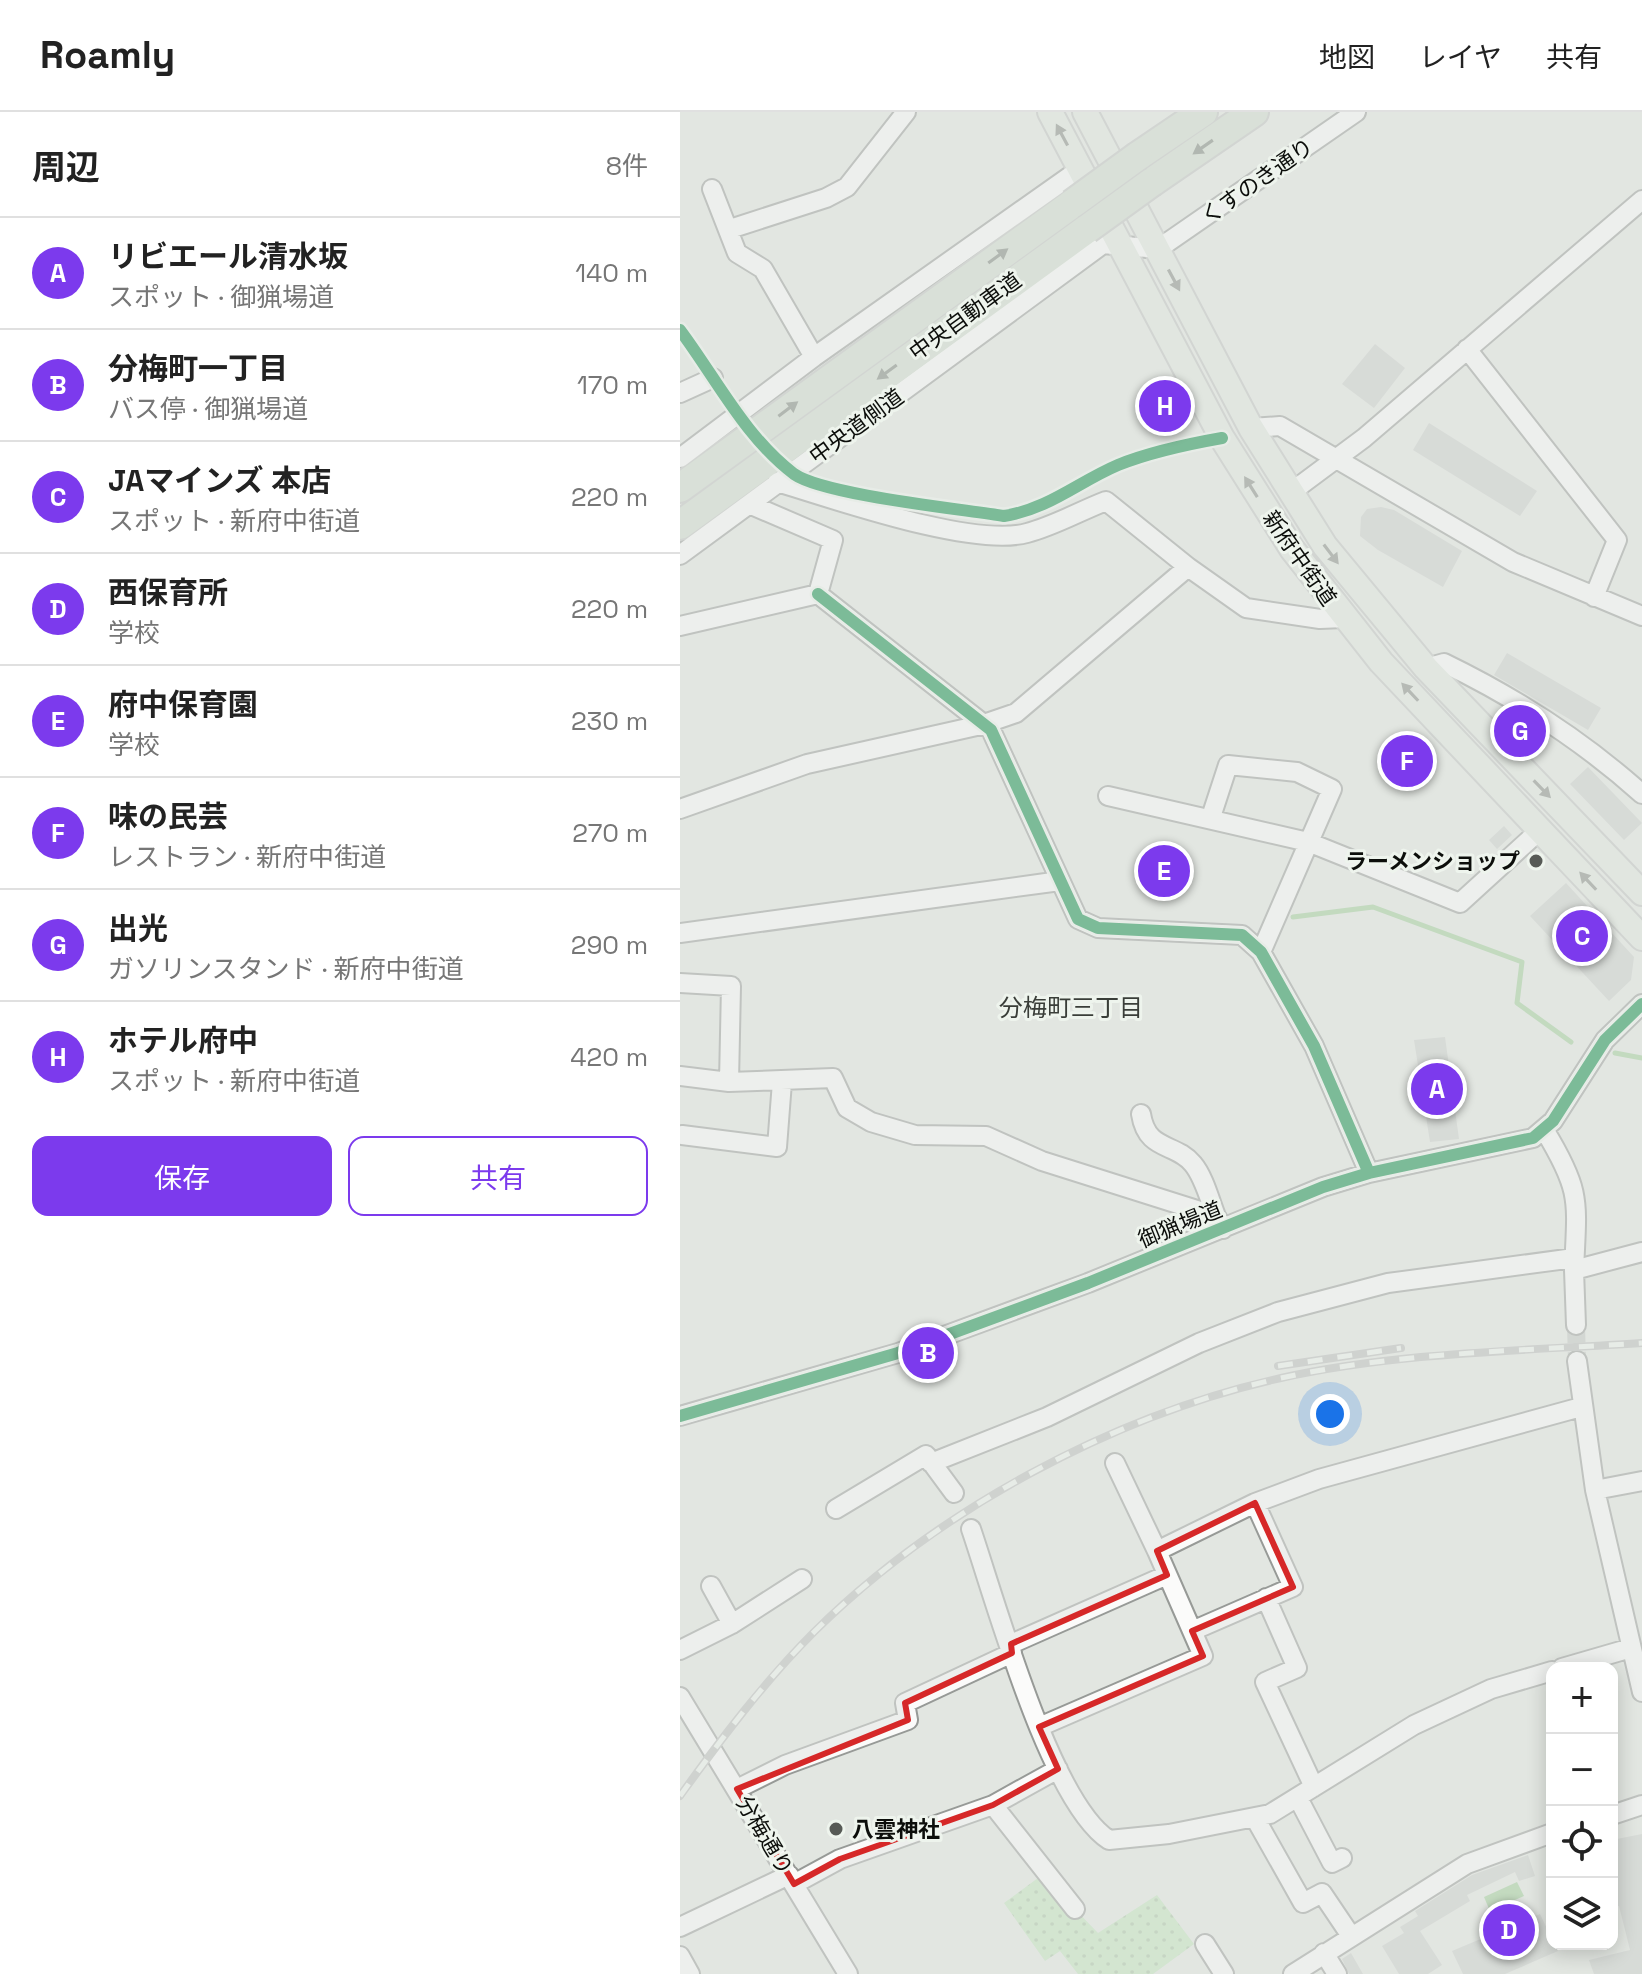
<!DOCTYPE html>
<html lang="ja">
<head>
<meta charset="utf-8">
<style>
  :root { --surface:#fff; --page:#f6f6f6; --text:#222; --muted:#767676; --line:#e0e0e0; --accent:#7c3aed }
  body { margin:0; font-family:"Space Grotesk","Noto Sans JP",sans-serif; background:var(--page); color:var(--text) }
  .controls { position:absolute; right:24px; bottom:24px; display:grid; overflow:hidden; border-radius:16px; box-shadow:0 4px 20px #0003 }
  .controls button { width:72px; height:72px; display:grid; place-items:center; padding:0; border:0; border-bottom:2px solid var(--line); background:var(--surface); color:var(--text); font:40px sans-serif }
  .you { position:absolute; left:650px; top:1302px; width:28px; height:28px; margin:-20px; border:6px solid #fff; border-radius:50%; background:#1a73e8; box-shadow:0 0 0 12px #1a73e833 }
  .badge { display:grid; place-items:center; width:52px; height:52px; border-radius:50%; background:var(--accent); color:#fff; font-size:26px; font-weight:700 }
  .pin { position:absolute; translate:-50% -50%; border:4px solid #fff; box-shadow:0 2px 8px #0006 }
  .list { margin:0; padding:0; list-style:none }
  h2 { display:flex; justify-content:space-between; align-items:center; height:104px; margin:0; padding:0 32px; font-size:34px }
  h2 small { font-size:26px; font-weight:400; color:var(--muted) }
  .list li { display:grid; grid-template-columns:52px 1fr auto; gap:24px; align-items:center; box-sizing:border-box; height:112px; padding:0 32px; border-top:2px solid var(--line) }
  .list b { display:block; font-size:30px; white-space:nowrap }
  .list p { margin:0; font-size:26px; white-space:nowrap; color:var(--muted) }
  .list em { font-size:26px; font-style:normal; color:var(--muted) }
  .actions { display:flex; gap:16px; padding:24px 32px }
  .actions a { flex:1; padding:18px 0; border:2px solid var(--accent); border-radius:16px; text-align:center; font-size:28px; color:var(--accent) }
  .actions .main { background:var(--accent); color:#fff }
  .icon { flex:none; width:44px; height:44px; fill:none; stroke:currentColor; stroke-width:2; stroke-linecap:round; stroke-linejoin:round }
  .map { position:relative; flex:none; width:962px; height:1862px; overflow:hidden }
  header { display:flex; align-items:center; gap:48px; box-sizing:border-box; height:112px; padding:0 40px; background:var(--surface); border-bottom:2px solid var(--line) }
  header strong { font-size:38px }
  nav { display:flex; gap:44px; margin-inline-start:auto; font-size:28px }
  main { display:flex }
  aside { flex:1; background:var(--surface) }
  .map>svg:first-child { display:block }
</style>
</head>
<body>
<header>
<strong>Roamly</strong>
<nav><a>地図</a><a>レイヤ</a><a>共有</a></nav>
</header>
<main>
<aside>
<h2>周辺<small>8件</small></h2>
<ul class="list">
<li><span class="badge">A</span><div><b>リビエール清水坂</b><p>スポット · 御猟場道</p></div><em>140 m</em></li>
<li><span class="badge">B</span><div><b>分梅町一丁目</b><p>バス停 · 御猟場道</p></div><em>170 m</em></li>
<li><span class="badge">C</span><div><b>JAマインズ 本店</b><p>スポット · 新府中街道</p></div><em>220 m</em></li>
<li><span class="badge">D</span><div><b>西保育所</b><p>学校</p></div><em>220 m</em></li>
<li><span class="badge">E</span><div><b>府中保育園</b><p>学校</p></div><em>230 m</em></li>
<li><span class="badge">F</span><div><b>味の民芸</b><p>レストラン · 新府中街道</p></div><em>270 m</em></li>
<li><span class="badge">G</span><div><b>出光</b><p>ガソリンスタンド · 新府中街道</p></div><em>290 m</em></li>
<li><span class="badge">H</span><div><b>ホテル府中</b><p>スポット · 新府中街道</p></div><em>420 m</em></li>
</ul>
<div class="actions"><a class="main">保存</a><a>共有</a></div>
</aside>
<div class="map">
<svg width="962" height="1862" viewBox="0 0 962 1862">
  <defs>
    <pattern id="park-dots" width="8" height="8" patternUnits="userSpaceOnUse" patternTransform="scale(2)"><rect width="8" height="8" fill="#c1e4bb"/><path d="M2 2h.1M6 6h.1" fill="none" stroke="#a5c29f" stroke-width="1.8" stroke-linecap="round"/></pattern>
  </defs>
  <rect width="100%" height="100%" fill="#e2e6e1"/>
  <path fill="url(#park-dots)" d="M 362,1763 L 418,1821 L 477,1783 L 514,1832 L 473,1862 L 398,1862 L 380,1839 L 365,1849 L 324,1791 Z"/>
  <path fill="#9dcc96" d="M 837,1770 L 844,1784 L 810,1799 L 804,1785 Z"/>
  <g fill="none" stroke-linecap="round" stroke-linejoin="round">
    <path stroke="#9dcc96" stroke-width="5" d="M 613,805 L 693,795 L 842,850 L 837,891 L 891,930
      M 935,941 L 962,946"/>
  </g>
  <path fill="#cbceca" d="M 695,232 L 725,256 L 694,296 L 662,272 Z
    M 491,275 L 503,291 L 489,298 L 477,314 L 467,318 L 459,309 Z
    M 749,311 L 857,379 L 840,404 L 733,338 Z
    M 701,395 L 714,398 L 782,439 L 763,475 L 698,438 L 680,424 L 681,405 L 687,397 Z
    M 827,541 L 921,596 L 908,618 L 814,563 Z
    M 732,619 L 757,646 L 722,679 L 697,652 Z
    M 908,655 L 962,711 L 944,728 L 890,672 Z
    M 824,714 L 832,723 L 817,737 L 809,728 Z
    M 886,771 L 954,845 L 951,868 L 929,889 L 850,804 Z
    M 765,925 L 779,1027 L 750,1030 L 734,928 Z
    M 962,1722 L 962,1862 L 914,1862 L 909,1848 L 950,1838 L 939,1794 L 932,1796 L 932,1728 Z
    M 848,1743 L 855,1764 L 839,1769 L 835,1760 L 787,1783 L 790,1789 L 740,1819 L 762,1853 L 748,1862 L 719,1862 L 702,1834 L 724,1821 L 720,1815 L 738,1804 L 735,1799 L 792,1763 Z
    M 860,1802 L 878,1839 L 825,1862 L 783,1862 L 772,1839 Z
    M 671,1841 L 683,1862 L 669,1862 L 662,1847 Z"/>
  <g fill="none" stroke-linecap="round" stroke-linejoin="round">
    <path stroke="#c2c6c1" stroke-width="18" stroke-dasharray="18 9" stroke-linecap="butt" d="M 896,1213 L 897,1249"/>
    <defs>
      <path id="minor" d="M 32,77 L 57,141 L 83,157 L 134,245
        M 50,117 L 146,86 L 167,75 L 226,0
        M 787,237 L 937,428 L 914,485
        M 0,281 L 33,266
        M 571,316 L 600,314 L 833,450 L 962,504
        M 0,346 L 134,245 L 400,57
        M 97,370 C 154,387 293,436 347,421 C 374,414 400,399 426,389 L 508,455
        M 610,381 L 684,326 L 962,88
        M 0,443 L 423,132 L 478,137 L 676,0
        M 138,482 L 311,618 L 398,807 L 418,816 L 562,823 L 581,840 L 634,934 L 689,1061
        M 0,514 L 138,482 L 153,428 L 69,392
        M 746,556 L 764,551 C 834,585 904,630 962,682
        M 428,684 L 628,730 L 780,791 L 860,718
        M 0,697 L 127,652 L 301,613 L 336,601 L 508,455 L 566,496 L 640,507 L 664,506
        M 531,705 L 548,653 L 617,660 L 652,677 L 581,840
        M 0,821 L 380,769
        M 0,871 L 51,874 L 49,970
        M 0,964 L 49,970 L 153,966 L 167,996 L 191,1010 L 235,1023 L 306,1024 L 362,1049 L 536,1104 L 543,1117
        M 461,1002 C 467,1040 495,1030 513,1052 C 524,1065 530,1089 536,1104
        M 865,1019 C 902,1080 897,1089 894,1158 L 962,1140
        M 2,1023 L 97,1035 L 102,970
        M 894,1158 L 896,1213
        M 897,1249 L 915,1378 L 962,1580
        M 0,1304 L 218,1241 L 408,1171 L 643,1075 L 689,1061 L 853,1026 L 873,1009 L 925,928 L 962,892
        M 251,1351 L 367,1305 L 519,1231 L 598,1200 L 708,1171 L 894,1146
        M 435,1351 L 477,1439
        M 915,1378 L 962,1369
        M 156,1397 L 246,1343 L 274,1381
        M 291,1417 C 315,1487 370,1690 429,1728 L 489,1722 L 590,1702 L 734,1613 L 811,1577 L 872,1559
        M 31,1474 L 52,1512
        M 586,1486 L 617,1556 L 585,1570 L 634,1675
        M 512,1519 L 613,1475 L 575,1391
        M 331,1532 L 487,1463
        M 0,1538 L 52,1512 L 122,1467
        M 882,1556 L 951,1536
        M 0,1585 L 168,1862
        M 359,1615 L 523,1544 L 477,1439 L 575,1391 L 639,1367 L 901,1295
        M 57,1677 L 105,1653 L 228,1608 L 225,1591 L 332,1541
        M 618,1686 L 652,1751 L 662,1746
        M 313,1693 L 395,1797
        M 932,1703 L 962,1693
        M 575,1706 L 623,1791 L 642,1781 L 671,1824
        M 114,1772 L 160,1747 L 313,1693 L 378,1657
        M 0,1815 L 109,1763
        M 525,1832 L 544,1862
        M 644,1841 L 657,1862
        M 0,1844 L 10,1862
        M 613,1862 L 787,1752 L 872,1721"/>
      <path id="major" d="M 370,0 L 542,326 L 612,437 L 701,550 L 962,826
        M 405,0 L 571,316 L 645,434 L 746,556 L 962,781"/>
      <path id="highway" d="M 458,44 L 523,0
        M 472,70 L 574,0
        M 0,376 L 392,92
        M 0,413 L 407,117"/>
    </defs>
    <use href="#minor" stroke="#979a97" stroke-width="22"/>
    <use href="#major" stroke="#bfc1bf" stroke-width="28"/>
    <use href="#highway" stroke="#bfc1bf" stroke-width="32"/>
    <use href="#minor" stroke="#fbfbfa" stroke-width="18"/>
    <use href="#major" stroke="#dfe7de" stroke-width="24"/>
    <use href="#highway" stroke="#cedacc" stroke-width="28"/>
    <defs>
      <path id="rail" d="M 598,1254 L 721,1236
        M 0,1684 C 41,1627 84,1570 134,1520 C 256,1399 433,1303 601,1266 C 719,1240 842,1239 962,1231"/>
    </defs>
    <use href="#rail" stroke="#b9bab9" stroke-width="8"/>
    <use href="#rail" stroke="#eef4ed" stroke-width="5" stroke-dasharray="15" stroke-linecap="butt"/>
    <defs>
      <path id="highway-bridge" d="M 392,92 L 458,44
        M 407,117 L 472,70"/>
    </defs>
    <use href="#highway-bridge" stroke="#bfc1bf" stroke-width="32" stroke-linecap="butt"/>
    <use href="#highway-bridge" stroke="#cedacc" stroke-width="28"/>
    <defs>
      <path id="cycleway" d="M 0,218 C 36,266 65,325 114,362 C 144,383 281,397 324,404 C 369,397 398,370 438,353 C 470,340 508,332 542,326
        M 138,482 L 311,618 L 398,807 L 418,816 L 562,823 L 581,840 L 634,934 L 689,1061
        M 0,1304 L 218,1241 L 408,1171 L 643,1075 L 689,1061 L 853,1026 L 873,1009 L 925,928 L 962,892"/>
    </defs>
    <use href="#cycleway" stroke="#eef4ed" stroke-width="17"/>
    <use href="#cycleway" stroke="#00873e" stroke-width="12"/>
  </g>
  <defs><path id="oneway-solid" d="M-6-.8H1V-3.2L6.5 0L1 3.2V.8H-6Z" transform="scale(2)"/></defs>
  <g fill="#80857f">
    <use href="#oneway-solid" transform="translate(382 23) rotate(-118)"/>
    <use href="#oneway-solid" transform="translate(494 168) rotate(62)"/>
    <use href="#oneway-solid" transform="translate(571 375) rotate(-122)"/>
    <use href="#oneway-solid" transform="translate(651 442) rotate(53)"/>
    <use href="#oneway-solid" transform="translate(730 580) rotate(-133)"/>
    <use href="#oneway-solid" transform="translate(862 677) rotate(46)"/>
    <use href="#oneway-solid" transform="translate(908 769) rotate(-133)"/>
  </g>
  <g fill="#777e75">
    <use href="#oneway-solid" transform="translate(523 35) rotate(145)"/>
    <use href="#oneway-solid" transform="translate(318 144) rotate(-36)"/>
    <use href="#oneway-solid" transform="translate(207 260) rotate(144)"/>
    <use href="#oneway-solid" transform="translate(108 297) rotate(-37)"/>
  </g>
  <path d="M0 0H962V1862H0ZM 575,1391 L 613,1475 L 512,1519 L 523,1544 L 359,1615 L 378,1657 L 313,1693 L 160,1747 L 114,1772 L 57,1677 L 228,1608 L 225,1591 L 332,1541 L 331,1532 L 487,1463 L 477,1439 Z" fill="#e2e6e1" fill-opacity=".55" fill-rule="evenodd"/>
  <path fill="none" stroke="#d62828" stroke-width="6" stroke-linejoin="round" d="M 575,1391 L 613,1475 L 512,1519 L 523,1544 L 359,1615 L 378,1657 L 313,1693 L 160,1747 L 114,1772 L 57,1677 L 228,1608 L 225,1591 L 332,1541 L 331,1532 L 487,1463 L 477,1439 Z"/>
  <g fill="#575a56" stroke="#eef4ed" stroke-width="3">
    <circle cx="856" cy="749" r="8"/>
    <circle cx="156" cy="1717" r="8"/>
  </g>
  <g text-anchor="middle" stroke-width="6" stroke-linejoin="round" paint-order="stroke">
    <g font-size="22" fill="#0c0e0b" stroke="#eef4ed">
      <text transform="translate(577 69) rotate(-35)" y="8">くすのき通り</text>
      <text transform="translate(285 204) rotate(-36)" y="8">中央自動車道</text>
      <text transform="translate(176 314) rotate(-36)" y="8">中央道側道</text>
      <text transform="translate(620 446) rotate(55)" y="8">新府中街道</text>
      <text transform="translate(500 1112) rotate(-22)" y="8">御猟場道</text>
      <text transform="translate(85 1723) rotate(59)" y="8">分梅通り</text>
    </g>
    <g font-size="22" font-weight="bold" fill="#0c0e0b" stroke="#eef4ed" text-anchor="end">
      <text x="840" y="757">ラーメンショップ</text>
      <text x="172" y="1725" text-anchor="start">八雲神社</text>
    </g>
    <g font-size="24" fill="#3a3e39" stroke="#eef4ed">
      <text x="391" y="904">分梅町三丁目</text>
    </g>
  </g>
</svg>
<div class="controls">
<button>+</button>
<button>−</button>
<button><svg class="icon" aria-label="locate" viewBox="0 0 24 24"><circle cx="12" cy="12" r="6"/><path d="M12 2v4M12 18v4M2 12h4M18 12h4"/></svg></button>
<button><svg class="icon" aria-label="layers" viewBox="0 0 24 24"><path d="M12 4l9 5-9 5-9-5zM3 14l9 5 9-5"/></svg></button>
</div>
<div class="you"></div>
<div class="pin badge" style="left:757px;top:977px">A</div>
<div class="pin badge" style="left:248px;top:1241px">B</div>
<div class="pin badge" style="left:902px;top:824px">C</div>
<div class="pin badge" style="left:829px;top:1818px">D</div>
<div class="pin badge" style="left:484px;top:759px">E</div>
<div class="pin badge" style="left:727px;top:649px">F</div>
<div class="pin badge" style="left:840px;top:619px">G</div>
<div class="pin badge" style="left:485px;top:294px">H</div>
</div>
</main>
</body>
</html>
